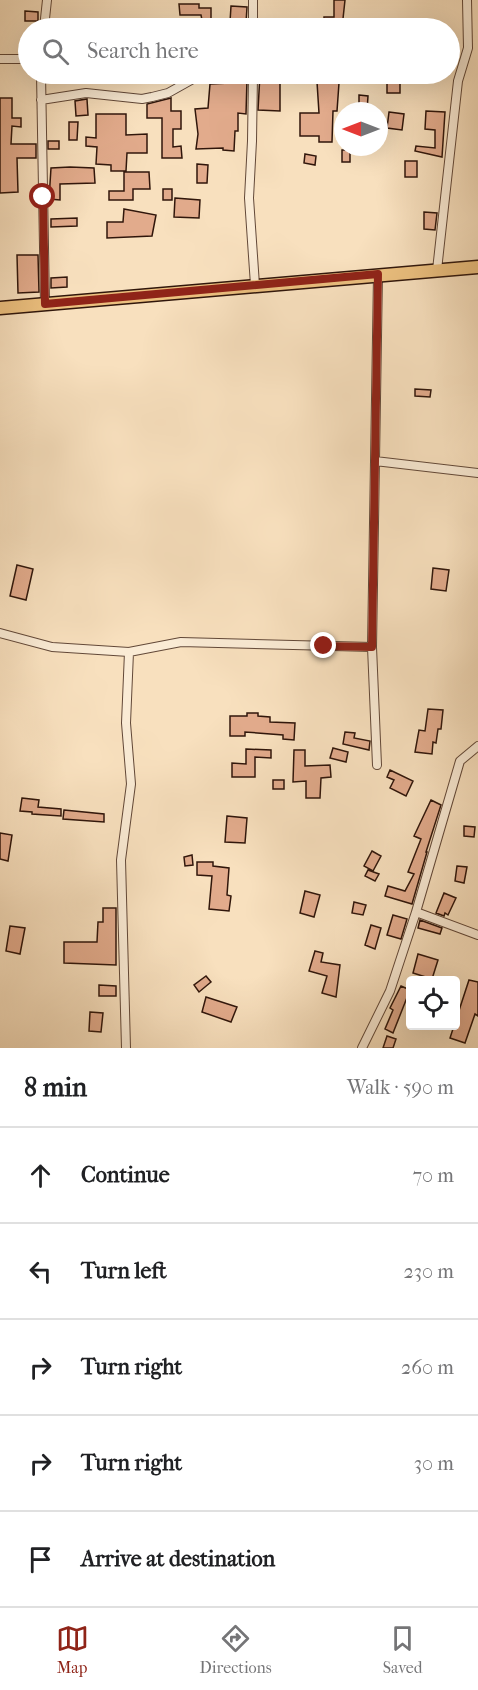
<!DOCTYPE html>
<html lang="en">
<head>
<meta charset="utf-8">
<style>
  :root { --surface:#fff; --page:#f2f2f2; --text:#202124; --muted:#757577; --line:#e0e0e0; --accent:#8f2418 }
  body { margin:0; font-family:"IM FELL French Canon",serif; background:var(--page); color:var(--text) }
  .controls { position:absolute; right:18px; bottom:18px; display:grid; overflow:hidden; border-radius:6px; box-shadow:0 6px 24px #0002 }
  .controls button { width:54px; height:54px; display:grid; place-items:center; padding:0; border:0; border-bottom:2px solid var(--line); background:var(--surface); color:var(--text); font:30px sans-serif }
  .compass { position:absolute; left:334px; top:102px; width:54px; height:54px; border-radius:50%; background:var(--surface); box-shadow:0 6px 24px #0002; rotate:270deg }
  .stop { position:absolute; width:18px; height:18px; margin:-14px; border:4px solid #8f2418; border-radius:50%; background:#fff }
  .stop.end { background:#8f2418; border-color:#fff; box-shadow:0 2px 6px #0008 }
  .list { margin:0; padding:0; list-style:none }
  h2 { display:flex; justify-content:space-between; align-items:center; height:78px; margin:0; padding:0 24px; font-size:26px }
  h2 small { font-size:20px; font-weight:400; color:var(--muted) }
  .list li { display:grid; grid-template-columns:39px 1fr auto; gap:18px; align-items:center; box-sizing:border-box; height:96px; padding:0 24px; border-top:2px solid var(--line) }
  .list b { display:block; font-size:22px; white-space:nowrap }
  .list em { font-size:20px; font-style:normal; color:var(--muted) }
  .icon { flex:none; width:33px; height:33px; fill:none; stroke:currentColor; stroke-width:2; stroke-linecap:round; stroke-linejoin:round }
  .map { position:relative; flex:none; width:478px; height:1048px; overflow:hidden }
  .search { position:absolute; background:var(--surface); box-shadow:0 6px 24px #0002; left:18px; right:18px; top:18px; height:66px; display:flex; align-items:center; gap:15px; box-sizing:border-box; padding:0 21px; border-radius:33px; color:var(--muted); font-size:22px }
  .sheet { height:558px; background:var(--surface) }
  nav { display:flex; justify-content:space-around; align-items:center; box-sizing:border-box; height:84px; border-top:2px solid var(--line); background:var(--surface); font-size:16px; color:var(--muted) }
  nav a { display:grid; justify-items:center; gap:3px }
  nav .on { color:var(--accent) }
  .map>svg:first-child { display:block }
</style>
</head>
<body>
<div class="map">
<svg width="478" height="1048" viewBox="0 0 478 1048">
  <rect width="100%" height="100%" fill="#f8e0be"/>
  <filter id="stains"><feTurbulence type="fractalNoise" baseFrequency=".00333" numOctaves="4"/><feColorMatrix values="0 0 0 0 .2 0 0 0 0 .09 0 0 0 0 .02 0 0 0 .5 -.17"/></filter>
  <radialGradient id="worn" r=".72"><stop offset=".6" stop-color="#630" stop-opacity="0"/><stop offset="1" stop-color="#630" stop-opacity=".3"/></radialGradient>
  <path fill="#e2ab8c" stroke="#30160b" stroke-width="1.5" d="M 334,0 L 345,0 L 342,28 L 324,28 L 324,17 L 334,17 Z
    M 179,4 L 199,4 L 199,8 L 211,8 L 211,19 L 202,20 L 201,15 L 180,15 Z
    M 231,6 L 247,7 L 246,23 L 230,22 Z
    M 25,11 L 38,12 L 38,21 L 25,21 Z
    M 260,74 L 280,74 L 280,111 L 258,110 Z
    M 343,74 L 355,74 L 355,83 L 343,83 Z
    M 387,78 L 400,78 L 400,93 L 387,93 Z
    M 229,79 L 247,79 L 246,114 L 238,113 L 238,131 L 235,131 L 234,151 L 223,150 L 223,148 L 196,149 L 198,134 L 195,109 L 208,108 L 210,84 L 229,83 Z
    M 317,82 L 339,83 L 337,111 L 333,111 L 332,142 L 319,142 L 319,136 L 300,136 L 300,113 L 319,113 Z
    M 359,95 L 368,96 L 367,111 L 359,111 Z
    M 0,98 L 12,98 L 12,118 L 21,118 L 21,127 L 12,126 L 11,144 L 36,144 L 36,158 L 17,158 L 18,192 L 0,193 Z
    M 171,98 L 171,111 L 181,111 L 181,129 L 173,129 L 173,147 L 181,146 L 182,158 L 162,158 L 162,118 L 147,118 L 147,104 Z
    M 87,99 L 88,115 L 76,116 L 75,101 Z
    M 426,111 L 445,112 L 442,157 L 415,151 L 416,146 L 435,148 L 435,130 L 425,129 Z
    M 389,112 L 404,114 L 402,130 L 387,128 Z
    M 96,114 L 126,114 L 126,135 L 147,134 L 147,153 L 127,153 L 126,171 L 111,171 L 111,165 L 96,164 L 97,147 L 86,146 L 86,137 L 96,138 Z
    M 69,122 L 78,122 L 77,140 L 69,140 Z
    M 48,141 L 59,141 L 59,149 L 48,149 Z
    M 342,150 L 350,150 L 350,162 L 342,162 Z
    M 305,154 L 316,156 L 315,165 L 304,163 Z
    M 405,161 L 417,161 L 417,177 L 405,177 Z
    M 197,164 L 208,165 L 207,183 L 197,183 Z
    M 70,167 L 94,168 L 95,183 L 60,184 L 60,200 L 49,199 L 51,168 Z
    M 124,172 L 149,172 L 150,189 L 133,189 L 133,200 L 109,200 L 109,191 L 124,191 Z
    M 163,189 L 172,189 L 172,200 L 163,200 Z
    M 175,198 L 200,200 L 199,218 L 174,217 Z
    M 124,209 L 156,215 L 152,236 L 107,238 L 107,222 L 123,222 Z
    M 424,212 L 437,213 L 435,230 L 424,229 Z
    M 77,218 L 77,226 L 51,227 L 51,219 Z
    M 17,255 L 38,255 L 39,292 L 18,293 Z
    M 67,277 L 67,287 L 51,288 L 51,278 Z
    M 415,389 L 431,390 L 430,397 L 415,396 Z
    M 17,565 L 33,569 L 26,600 L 10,596 Z
    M 433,568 L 449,570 L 446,591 L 431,589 Z
    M 428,709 L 443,710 L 441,729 L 438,729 L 436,743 L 433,742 L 432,754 L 415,752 L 419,730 L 425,731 Z
    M 247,713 L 258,713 L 258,716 L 270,717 L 270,722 L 295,723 L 294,740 L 283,739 L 283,735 L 245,732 L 245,736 L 230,736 L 230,716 L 247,716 Z
    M 345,732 L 355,733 L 354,738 L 370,741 L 369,750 L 343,744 Z
    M 333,748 L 348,752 L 346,762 L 330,758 Z
    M 246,749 L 271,750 L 271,758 L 255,757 L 255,777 L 232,777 L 232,763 L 246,764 Z
    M 294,750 L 305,750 L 305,766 L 330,765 L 331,777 L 321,778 L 320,798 L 306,798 L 306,781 L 293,782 Z
    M 390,770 L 413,781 L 406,796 L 390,788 L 394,780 L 387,777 Z
    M 273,780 L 284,780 L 284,789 L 273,789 Z
    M 22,798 L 39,800 L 38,807 L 61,809 L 61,816 L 32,814 L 32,812 L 20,811 Z
    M 431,800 L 441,805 L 426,852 L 427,852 L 412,904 L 385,896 L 388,886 L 405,891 L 414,874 L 408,872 L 421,839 L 414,836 Z
    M 64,810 L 104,814 L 104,822 L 63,819 Z
    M 227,816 L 247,818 L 245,843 L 225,842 Z
    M 464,826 L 475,827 L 474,837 L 464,836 Z
    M 0,833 L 12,835 L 8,861 L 0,859 Z
    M 372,851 L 381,856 L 373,871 L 364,866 Z
    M 192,855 L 193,865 L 185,866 L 184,857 Z
    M 197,862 L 213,862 L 213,866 L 229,868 L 227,895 L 231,896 L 229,911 L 209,909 L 212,876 L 197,875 Z
    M 457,866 L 467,867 L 464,883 L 455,881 Z
    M 368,870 L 379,874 L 375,881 L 365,876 Z
    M 305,891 L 320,895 L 314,917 L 300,913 Z
    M 444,893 L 456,898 L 448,915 L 445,913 L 444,916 L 436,913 Z
    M 354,902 L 366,905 L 363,915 L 352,913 Z
    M 103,908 L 116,908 L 116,965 L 64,963 L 64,942 L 97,942 L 98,922 L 103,922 Z
    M 393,915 L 407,919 L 401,939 L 387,935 Z
    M 420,920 L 442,928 L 440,934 L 418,928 Z
    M 371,925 L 381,928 L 375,949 L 365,945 Z
    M 10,926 L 25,928 L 20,954 L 6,951 Z
    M 315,951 L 323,953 L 321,962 L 340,965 L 336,997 L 322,993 L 327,976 L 309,971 Z
    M 418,954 L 438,960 L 432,979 L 413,973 Z
    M 206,976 L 211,982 L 199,992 L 194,985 Z
    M 469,980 L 478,982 L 478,1016 L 475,1014 L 465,1043 L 450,1038 Z
    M 99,985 L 116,986 L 116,996 L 99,996 Z
    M 401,986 L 410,990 L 393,1033 L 385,1029 L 393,1010 L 390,1008 Z
    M 206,997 L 237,1007 L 231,1022 L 202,1012 Z
    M 90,1012 L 103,1013 L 101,1032 L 89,1031 Z
    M 387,1036 L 396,1039 L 393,1048 L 383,1048 Z"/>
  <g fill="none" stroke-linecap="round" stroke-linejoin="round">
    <defs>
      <path id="street" d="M 44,28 L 47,0
        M 253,28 L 253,0
        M 0,59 L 28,59
        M 41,74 L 45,304
        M 253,74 L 252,141 L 249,198 L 255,285
        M 41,100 L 86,93 L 142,99 L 152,97 L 168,93 L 193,79
        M 437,270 L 458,81 L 468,48 L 467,0
        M 375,461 L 478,473
        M 0,633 L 52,647 L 129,652
        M 478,746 L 460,761 L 416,912 L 478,935
        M 377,765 L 372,647 L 378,275
        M 126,1048 L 121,860 L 131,784 L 126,723 L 129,652 L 181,642 L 372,647
        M 362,1048 L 390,991 L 416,912"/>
      <path id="primary" d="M 0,308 L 478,267"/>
    </defs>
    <use href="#street" stroke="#624838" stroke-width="10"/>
    <use href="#primary" stroke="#30160b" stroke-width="15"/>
    <use href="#street" stroke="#faebd5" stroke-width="8"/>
    <use href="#primary" stroke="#ecc07f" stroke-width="12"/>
  </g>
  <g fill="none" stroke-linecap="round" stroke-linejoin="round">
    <path stroke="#8f2418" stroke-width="8" d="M 43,197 L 45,304 L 378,274 L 372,647 L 324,646"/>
  </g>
  <rect width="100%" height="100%" filter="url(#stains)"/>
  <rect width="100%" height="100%" fill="url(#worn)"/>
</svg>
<div class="controls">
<button><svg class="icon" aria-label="locate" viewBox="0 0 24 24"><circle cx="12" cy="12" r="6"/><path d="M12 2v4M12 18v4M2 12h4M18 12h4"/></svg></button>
</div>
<svg class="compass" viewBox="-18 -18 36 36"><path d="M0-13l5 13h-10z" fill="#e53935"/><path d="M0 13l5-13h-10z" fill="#757577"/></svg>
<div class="stop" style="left:43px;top:197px"></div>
<div class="stop end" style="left:324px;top:646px"></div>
<div class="search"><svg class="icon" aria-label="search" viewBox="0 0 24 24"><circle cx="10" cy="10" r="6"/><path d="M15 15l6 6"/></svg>Search here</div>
</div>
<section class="sheet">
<h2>8 min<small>Walk · 590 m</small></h2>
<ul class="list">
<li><svg class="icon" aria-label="ahead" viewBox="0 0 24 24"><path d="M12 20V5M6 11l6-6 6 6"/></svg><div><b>Continue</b></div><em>70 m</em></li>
<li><svg class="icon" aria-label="left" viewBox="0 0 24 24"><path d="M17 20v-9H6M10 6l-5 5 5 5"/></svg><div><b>Turn left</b></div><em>230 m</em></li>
<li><svg class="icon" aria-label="right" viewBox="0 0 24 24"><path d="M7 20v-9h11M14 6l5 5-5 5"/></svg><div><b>Turn right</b></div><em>260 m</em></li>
<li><svg class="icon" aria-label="right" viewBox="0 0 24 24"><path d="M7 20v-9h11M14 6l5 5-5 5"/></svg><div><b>Turn right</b></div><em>30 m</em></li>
<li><svg class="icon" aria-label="arrive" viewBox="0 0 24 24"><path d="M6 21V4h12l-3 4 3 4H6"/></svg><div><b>Arrive at destination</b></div></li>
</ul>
</section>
<nav>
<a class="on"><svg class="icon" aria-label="map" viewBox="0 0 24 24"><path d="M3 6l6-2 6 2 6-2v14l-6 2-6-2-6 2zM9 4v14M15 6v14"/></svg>Map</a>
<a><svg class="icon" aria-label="directions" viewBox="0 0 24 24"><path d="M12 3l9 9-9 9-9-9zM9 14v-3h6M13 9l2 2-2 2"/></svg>Directions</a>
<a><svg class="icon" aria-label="saved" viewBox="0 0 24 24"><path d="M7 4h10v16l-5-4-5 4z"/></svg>Saved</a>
</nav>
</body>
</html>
